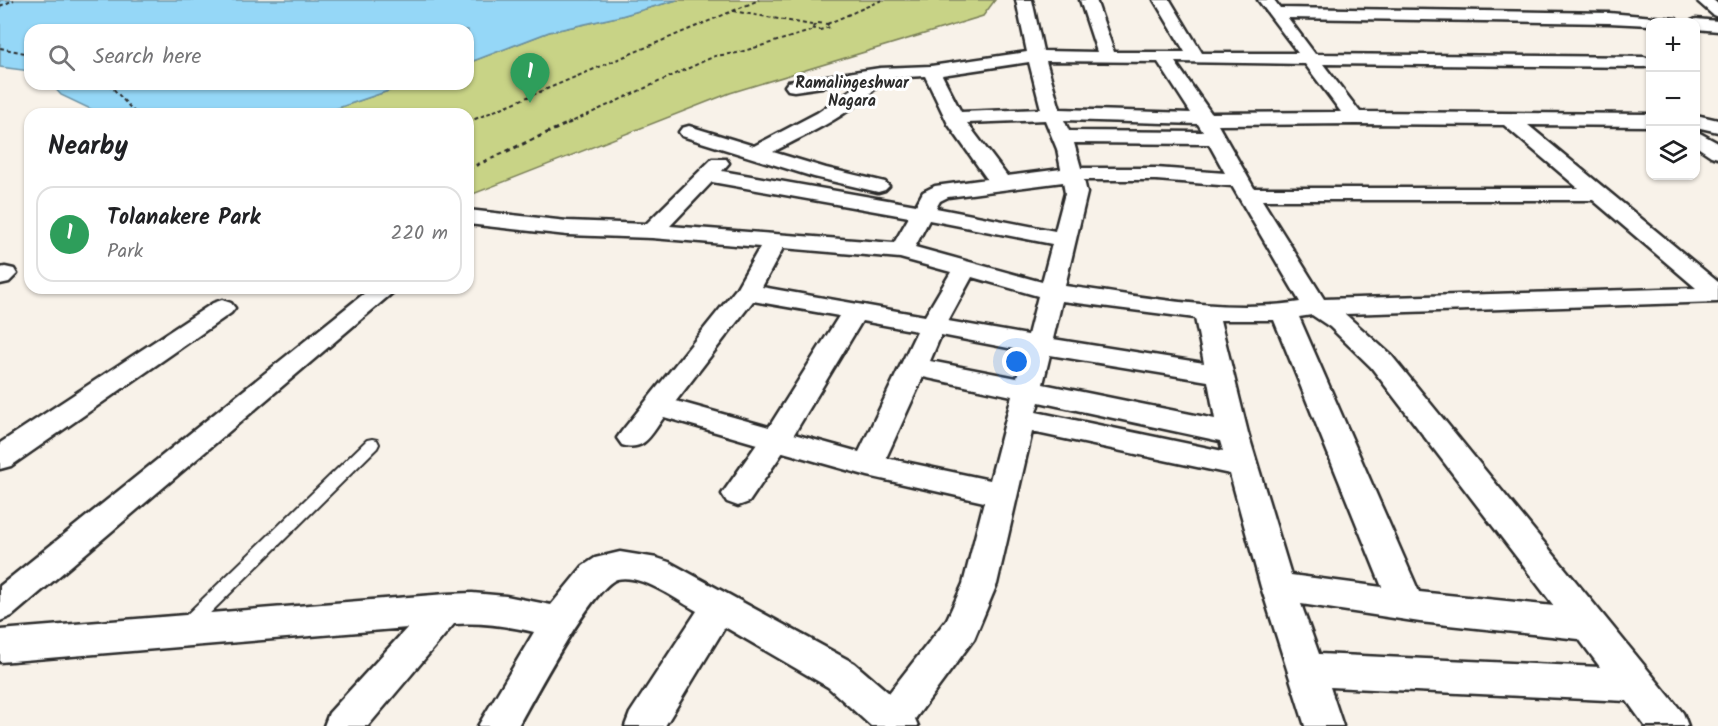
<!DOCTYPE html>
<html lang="en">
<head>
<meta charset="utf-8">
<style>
  :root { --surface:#fff; --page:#f2f2f2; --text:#202124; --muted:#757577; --line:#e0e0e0; --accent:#7c3aed }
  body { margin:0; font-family:Kalam,sans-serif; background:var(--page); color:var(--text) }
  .controls { position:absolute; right:18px; top:18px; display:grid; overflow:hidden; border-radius:12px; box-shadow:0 2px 4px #0004 }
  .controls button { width:54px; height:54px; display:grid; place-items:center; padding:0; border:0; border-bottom:2px solid var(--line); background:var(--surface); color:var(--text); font:30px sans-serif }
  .you { position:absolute; left:1017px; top:362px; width:21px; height:21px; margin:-15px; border:4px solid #fff; border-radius:50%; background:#1a73e8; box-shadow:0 0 0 9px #1a73e833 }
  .badge { display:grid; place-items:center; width:39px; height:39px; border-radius:50%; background:var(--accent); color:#fff; font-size:20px; font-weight:700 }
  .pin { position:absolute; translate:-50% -50px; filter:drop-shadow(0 2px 3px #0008) }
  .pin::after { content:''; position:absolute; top:32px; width:21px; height:18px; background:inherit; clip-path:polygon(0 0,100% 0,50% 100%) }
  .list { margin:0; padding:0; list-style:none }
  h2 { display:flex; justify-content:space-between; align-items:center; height:78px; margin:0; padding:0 24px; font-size:26px }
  h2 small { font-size:20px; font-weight:400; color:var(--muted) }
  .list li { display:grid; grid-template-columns:39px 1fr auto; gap:18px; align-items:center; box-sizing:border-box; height:96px; margin:0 12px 12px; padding:0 12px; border:2px solid var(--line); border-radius:18px }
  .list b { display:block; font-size:22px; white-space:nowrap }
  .list p { margin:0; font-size:20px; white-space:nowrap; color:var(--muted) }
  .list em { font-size:20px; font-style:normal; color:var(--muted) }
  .icon { flex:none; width:33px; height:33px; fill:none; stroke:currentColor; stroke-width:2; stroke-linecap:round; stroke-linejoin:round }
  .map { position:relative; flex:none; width:1718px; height:726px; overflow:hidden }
  .search { position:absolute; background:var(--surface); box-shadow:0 2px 4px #0004; left:24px; top:24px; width:450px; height:66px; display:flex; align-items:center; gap:15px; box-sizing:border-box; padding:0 21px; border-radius:18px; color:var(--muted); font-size:22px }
  .panel { position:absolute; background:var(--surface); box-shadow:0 2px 4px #0004; left:24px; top:108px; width:450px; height:186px; border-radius:18px }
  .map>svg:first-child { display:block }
</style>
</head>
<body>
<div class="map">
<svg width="1718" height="726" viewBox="0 0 1718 726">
  <rect width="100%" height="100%" fill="#f8f2e9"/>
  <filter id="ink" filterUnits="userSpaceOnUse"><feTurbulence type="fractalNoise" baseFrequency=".0167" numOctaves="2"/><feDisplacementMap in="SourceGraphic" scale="12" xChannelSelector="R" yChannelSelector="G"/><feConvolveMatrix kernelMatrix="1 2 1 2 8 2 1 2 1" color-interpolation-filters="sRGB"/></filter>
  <g filter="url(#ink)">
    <path fill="#c8d386" stroke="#7a7f58" stroke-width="1.5" d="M 677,0 L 995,0 L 983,16 L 730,93 L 468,196 L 468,114 L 314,114 L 326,112 L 409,84 L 468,84 L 468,63 L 549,32 L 621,16 Z"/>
    <path fill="#95d7f7" stroke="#6b92a5" stroke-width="1.5" d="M 0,0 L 677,0 L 621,16 L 549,32 L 468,63 L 468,30 L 30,30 L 30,71 L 0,67 Z
      M 51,84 L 409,84 L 326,112 L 314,114 L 101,114 L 61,95 Z"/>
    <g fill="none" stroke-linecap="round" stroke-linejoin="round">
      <defs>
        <path id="lane" d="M 372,439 L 377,440 L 379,444 L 377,448 L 191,632 L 185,635 L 179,632 L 176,627 L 179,622 L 367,440 Z"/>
        <path id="street" d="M 1016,0 L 1032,0 L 1043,51 L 1097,52 L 1080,0 L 1096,0 L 1114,52 L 1185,52 L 1154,0 L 1170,0 L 1202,53 L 1298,53 L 1258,0 L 1274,0 L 1280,8 L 1609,13 L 1676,19 L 1678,22 L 1650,22 L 1650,25 L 1609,23 L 1288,18 L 1315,54 L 1644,57 L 1650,59 L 1650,66 L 1644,67 L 1323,64 L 1360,112 L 1650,114 L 1650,126 L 1528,125 L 1718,282 L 1718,302 L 1345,314 L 1391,355 L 1683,713 L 1688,726 L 1645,726 L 1627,701 L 1330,687 L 1343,726 L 1305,726 L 1261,587 L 1230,474 L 1032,432 L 997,584 L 974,639 L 915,719 L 918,726 L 871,726 L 828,687 L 725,627 L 665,726 L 625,726 L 630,713 L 697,611 C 677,600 641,573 617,579 C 592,587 533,699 518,726 L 478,726 L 534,632 C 507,626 482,622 454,624 L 368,726 L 324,726 L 329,713 L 407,628 L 0,662 L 0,630 L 446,594 L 472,593 L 506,596 L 551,605 L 583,566 L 595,558 L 620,552 L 657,558 L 669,562 L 854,663 L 889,693 L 947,619 L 963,584 L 984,502 L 868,476 L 783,452 L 749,502 L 738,506 L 727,502 L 722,494 L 757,444 L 664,417 C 651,434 645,452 622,445 L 617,438 L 622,431 L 736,289 L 760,247 L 652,238 L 567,235 L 468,224 L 468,210 L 567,221 L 646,224 L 712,159 L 726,159 L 729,163 L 722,171 L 916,205 L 923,192 L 935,186 L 987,179 L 948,124 L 925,76 L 885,78 C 856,113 813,131 773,152 L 826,168 L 885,182 L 889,186 L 885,190 L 878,192 L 814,177 L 682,136 L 679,132 L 682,128 L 689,126 L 754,146 L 817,113 L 864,81 L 794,91 L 788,90 L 785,86 L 788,82 L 880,68 L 931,66 L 1027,52 ZM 1046,61 L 1158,62 L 1191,113 L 1060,109 ZM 1029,62 L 1041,109 L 961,112 L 942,75 ZM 1175,62 L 1305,64 L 1341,112 L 1211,113 ZM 1045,120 L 1057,149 L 1061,169 L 1007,176 L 967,123 ZM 1064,120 L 1198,124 L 1203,132 L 1069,131 ZM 1355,124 L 1504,125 L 1578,188 L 1254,188 L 1218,125 ZM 1074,143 L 1209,144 L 1225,173 L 1156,168 L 1081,168 ZM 1084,180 L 1156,180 L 1232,186 L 1300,302 C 1223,314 1142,296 1065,286 L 1087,193 ZM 712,182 L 909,217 L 894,243 L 670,226 ZM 1063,182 L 1065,193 L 1055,231 L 936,208 L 940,201 L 948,197 ZM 1262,200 L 1593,200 L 1696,288 L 1324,299 ZM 929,220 L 1052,244 L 1042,282 L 915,247 ZM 783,248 L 900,258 L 951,272 L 925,316 L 762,287 ZM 972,277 L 1038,296 L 1028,335 L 948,321 ZM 753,301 L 839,316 L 769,427 L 676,401 ZM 1062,301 L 1195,318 L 1204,363 L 1053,339 ZM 1312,315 L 1330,327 L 1371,367 L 1554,606 L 1419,592 L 1299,317 ZM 1220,320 L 1274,320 L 1382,587 L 1291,575 L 1248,433 ZM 862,321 L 917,331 L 859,452 L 794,434 ZM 941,335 L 1024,351 L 1017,378 L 930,361 ZM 1050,355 L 1208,381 L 1215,419 L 1043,384 ZM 923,377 L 1012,396 L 990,480 L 886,458 ZM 1039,402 L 1220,441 L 1223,451 L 1036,412 ZM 1301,604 L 1420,622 L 1579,639 L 1600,667 L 1319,654 Z
          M 1696,0 L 1713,0 L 1718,4 L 1718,17 L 1713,15 Z
          M 1696,19 L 1718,21 L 1718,31 L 1696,29 L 1696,22 L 1689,22 Z
          M 1696,115 L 1718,120 L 1718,132 L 1696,127 Z
          M 1696,131 L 1718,143 L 1718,158 L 1711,156 L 1696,146 Z
          M 5,267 L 14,269 L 17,274 L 9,282 L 0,284 L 0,268 Z
          M 371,288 L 398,288 L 12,616 L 0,621 L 0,586 Z
          M 222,300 L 231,303 L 235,308 L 231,313 L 11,466 L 0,469 L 0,443 L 213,303 Z"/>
      </defs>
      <use href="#lane" stroke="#2b2b2b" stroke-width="4"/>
      <use href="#street" stroke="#2b2b2b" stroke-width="5"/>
      <path stroke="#2b2b2b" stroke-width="2" stroke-dasharray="4 3" stroke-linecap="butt" d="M 0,6 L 14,0
        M 733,11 L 812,25
        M 818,23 L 827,24 L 830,27 L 820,30 L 811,28 Z
        M 827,24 L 882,0
        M 0,48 L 30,54
        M 109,84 L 136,114
        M 468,122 L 759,0
        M 567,124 L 715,56 L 737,53 L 814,30"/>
      <path stroke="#2b2b2b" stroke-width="3" stroke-dasharray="4.5 4" stroke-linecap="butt" d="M 468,169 L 571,122"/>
      <use href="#lane" fill="#fff" fill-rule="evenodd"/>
      <use href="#street" fill="#fff" fill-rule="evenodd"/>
    </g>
  </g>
  <g text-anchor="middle" stroke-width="6" stroke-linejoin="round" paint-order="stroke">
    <g font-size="16" font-weight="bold" fill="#2b2b2b" stroke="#fff">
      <text x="852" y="88">Ramalingeshwar<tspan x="852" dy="18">Nagara</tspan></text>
    </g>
  </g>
</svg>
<div class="controls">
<button>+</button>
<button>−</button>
<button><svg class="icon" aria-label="layers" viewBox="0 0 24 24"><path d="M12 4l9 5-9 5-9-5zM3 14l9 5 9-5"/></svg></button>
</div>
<div class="you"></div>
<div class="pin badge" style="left:530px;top:103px;background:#2e9e5b">1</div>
<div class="search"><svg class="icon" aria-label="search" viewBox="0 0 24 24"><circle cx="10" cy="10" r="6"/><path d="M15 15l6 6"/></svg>Search here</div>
<section class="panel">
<h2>Nearby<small></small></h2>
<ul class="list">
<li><span class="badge" style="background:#2e9e5b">1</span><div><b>Tolanakere Park</b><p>Park</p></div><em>220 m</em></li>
</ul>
</section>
</div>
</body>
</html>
